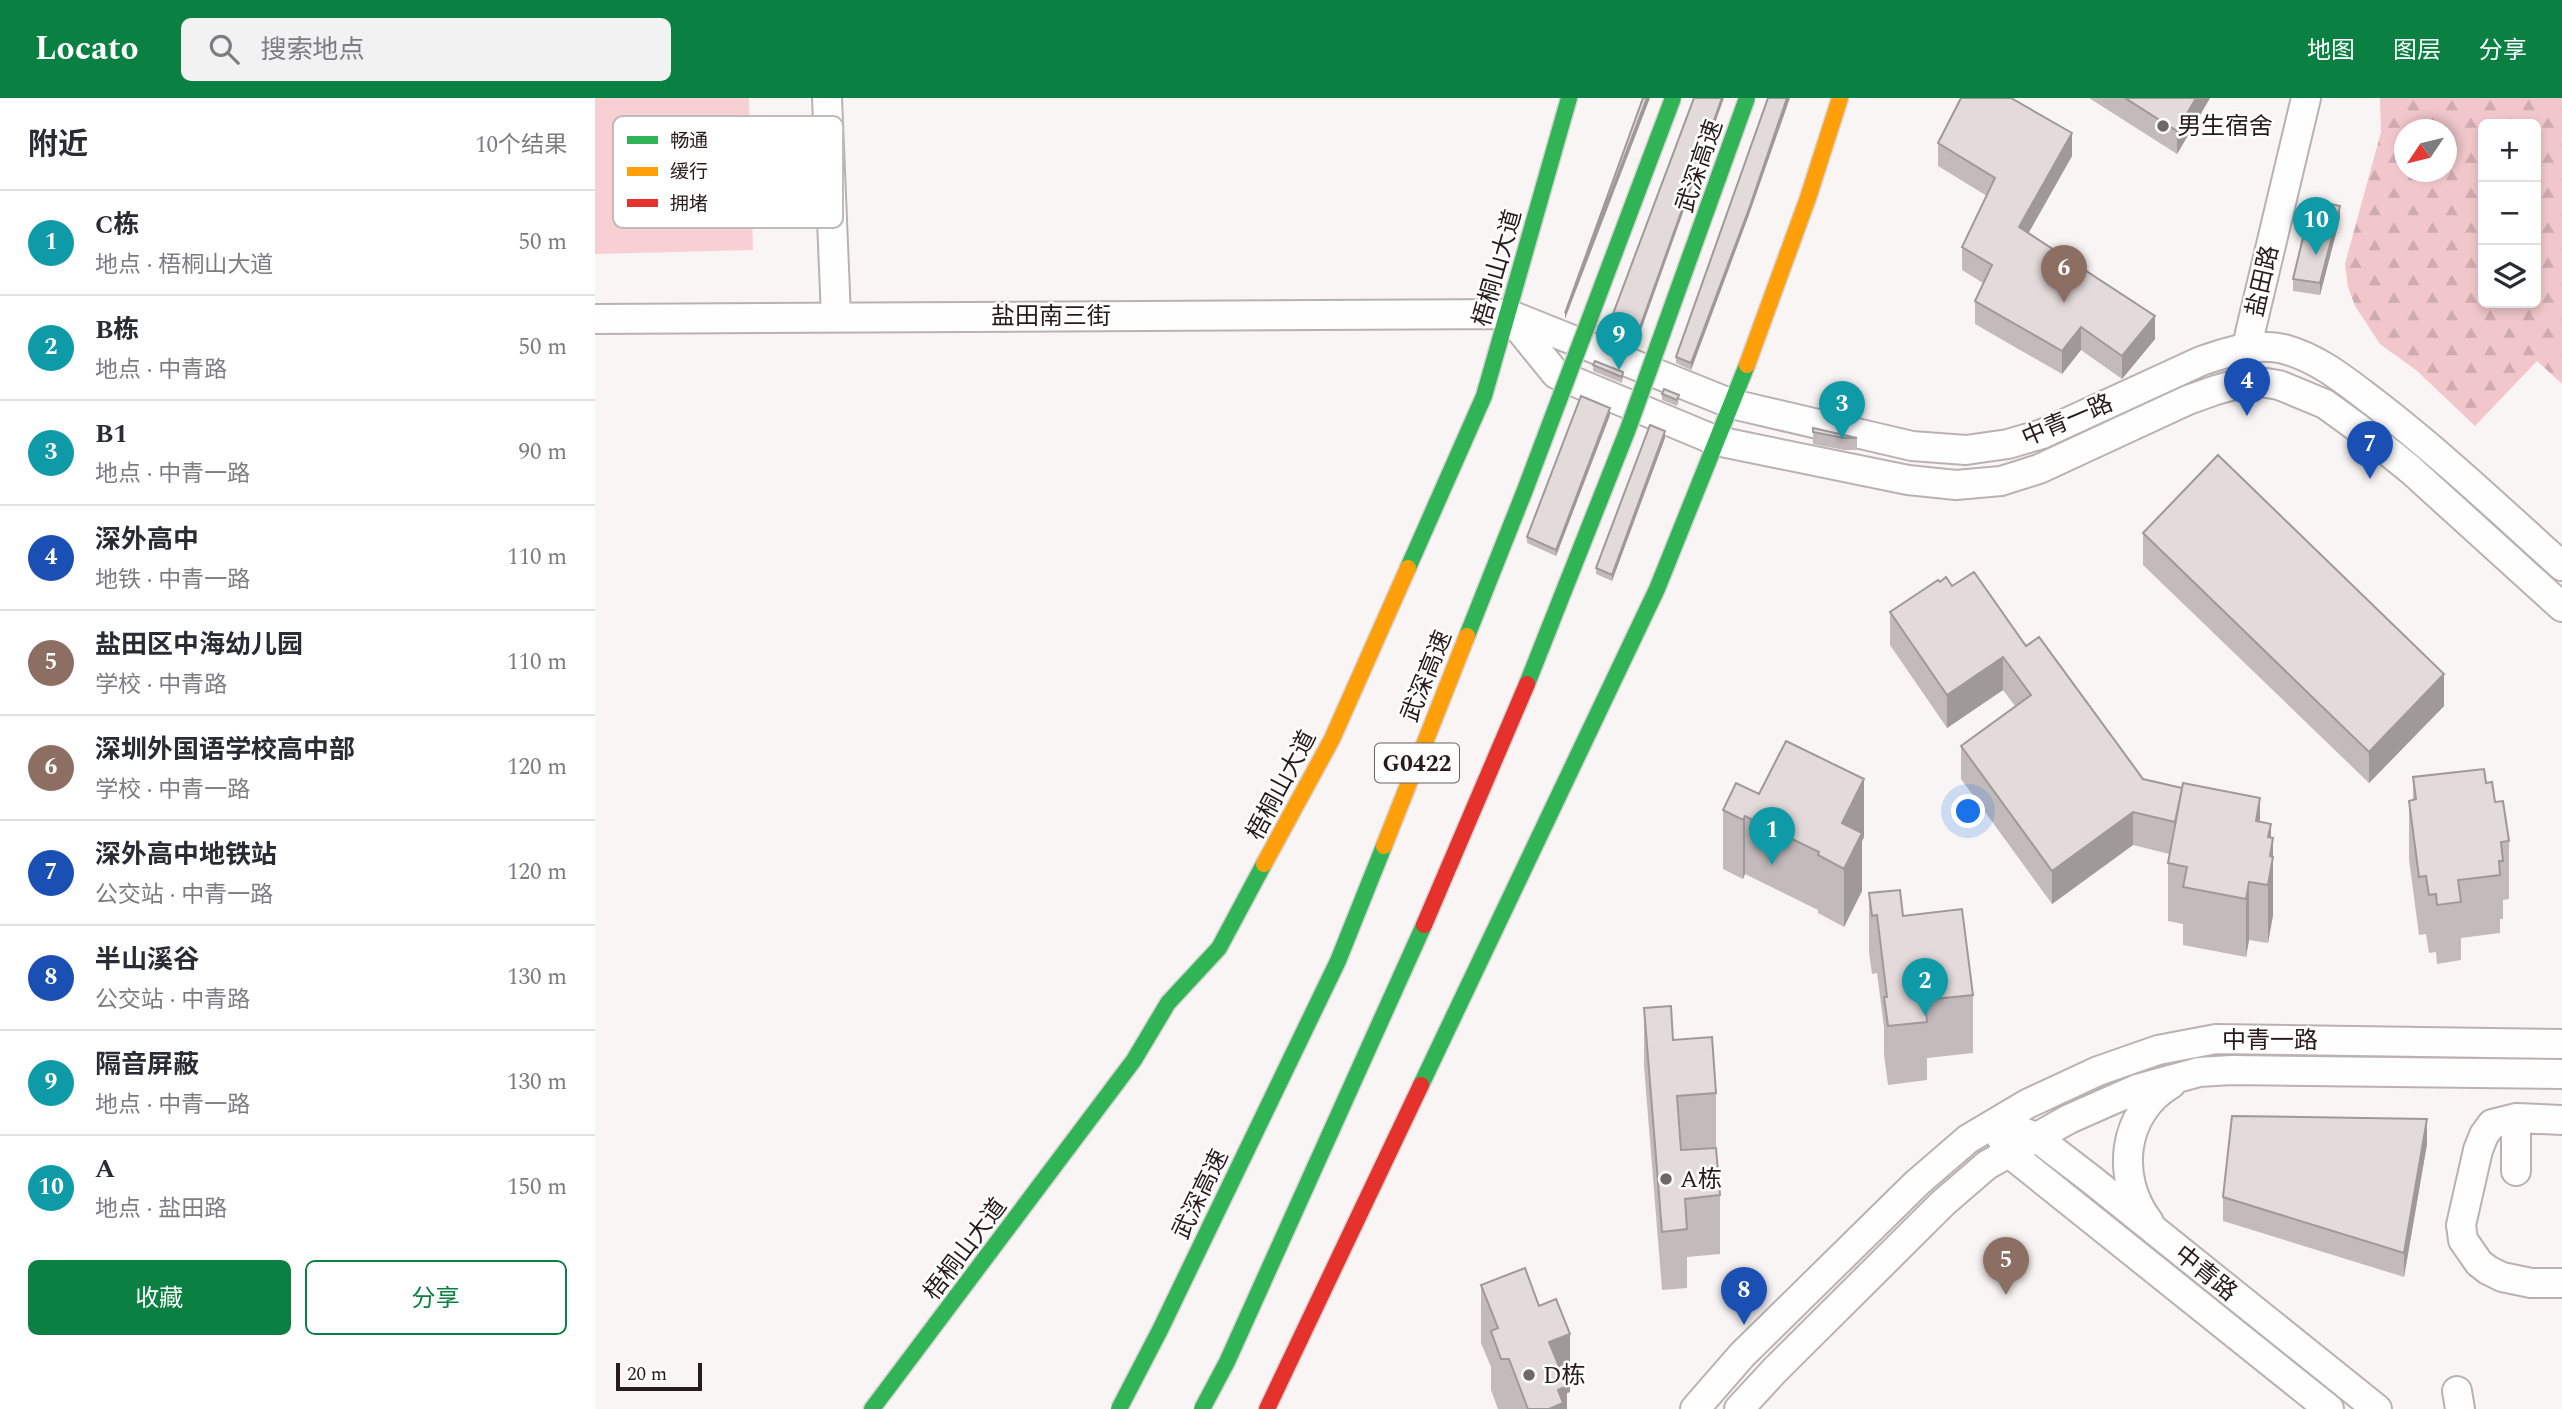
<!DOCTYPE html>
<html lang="zh">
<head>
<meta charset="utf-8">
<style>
  :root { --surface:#fff; --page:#f2f2f3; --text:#2b2b33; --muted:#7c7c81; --line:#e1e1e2; --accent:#0b8043 }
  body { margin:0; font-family:Spectral,"Noto Sans SC",serif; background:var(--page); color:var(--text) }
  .controls { position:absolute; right:21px; top:21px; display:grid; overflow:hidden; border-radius:10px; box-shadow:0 4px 10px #0003 }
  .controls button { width:63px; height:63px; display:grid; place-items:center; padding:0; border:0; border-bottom:2px solid var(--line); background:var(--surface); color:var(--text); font:35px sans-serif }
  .compass { position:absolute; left:1799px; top:21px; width:63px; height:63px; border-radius:50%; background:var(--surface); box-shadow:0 4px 10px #0003; rotate:235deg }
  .scale { position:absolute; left:21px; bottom:18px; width:86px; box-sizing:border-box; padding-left:7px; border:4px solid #281b1c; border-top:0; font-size:19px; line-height:24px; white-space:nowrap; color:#281b1c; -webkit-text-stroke:5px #fff; paint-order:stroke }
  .you { position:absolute; left:1374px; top:714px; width:24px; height:24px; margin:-18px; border:5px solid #fff; border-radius:50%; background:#1a73e8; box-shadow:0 0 0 10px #1a73e833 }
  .badge { display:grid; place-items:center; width:46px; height:46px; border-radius:50%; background:var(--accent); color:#fff; font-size:23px; font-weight:700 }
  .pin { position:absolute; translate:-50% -58px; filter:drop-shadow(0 2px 4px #0008) }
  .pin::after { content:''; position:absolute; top:37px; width:24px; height:21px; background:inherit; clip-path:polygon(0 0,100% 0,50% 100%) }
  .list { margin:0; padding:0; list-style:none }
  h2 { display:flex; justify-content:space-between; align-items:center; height:91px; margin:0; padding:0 28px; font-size:30px }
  h2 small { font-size:23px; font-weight:400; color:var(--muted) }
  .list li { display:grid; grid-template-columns:46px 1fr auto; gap:21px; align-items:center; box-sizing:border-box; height:105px; padding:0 28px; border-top:2px solid var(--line) }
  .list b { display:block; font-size:26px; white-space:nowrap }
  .list p { margin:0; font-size:23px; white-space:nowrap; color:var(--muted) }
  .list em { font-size:23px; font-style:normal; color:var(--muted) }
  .actions { display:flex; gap:14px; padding:21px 28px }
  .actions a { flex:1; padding:16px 0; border:2px solid var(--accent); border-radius:10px; text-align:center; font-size:24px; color:var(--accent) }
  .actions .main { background:var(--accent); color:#fff }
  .icon { flex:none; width:38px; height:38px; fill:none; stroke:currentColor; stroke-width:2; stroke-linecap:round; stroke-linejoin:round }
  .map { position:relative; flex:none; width:1967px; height:1311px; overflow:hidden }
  header { display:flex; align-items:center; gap:42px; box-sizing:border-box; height:98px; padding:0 35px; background:var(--accent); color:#fff }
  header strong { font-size:33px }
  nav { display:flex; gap:38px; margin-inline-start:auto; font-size:24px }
  .search { width:490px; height:63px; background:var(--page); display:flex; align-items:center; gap:18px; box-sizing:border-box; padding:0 24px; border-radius:10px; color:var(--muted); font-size:26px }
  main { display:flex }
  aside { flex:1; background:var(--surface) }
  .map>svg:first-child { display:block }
</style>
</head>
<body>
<header>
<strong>Locato</strong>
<div class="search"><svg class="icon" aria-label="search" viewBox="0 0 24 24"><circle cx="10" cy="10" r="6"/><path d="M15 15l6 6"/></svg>搜索地点</div>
<nav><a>地图</a><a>图层</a><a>分享</a></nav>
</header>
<main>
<aside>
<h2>附近<small>10个结果</small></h2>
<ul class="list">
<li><span class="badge" style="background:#0f9aa8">1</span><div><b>C栋</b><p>地点 · 梧桐山大道</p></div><em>50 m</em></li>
<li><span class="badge" style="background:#0f9aa8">2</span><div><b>B栋</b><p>地点 · 中青路</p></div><em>50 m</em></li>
<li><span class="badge" style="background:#0f9aa8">3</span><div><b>B1</b><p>地点 · 中青一路</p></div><em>90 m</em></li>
<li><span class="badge" style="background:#1a4fb4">4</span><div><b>深外高中</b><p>地铁 · 中青一路</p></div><em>110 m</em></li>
<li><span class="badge" style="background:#8d6e63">5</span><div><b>盐田区中海幼儿园</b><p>学校 · 中青路</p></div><em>110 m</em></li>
<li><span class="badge" style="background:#8d6e63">6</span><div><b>深圳外国语学校高中部</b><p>学校 · 中青一路</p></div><em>120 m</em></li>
<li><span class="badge" style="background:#1a4fb4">7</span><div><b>深外高中地铁站</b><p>公交站 · 中青一路</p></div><em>120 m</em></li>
<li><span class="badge" style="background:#1a4fb4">8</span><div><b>半山溪谷</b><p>公交站 · 中青路</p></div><em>130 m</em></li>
<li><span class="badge" style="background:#0f9aa8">9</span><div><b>隔音屏蔽</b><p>地点 · 中青一路</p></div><em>130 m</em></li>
<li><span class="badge" style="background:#0f9aa8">10</span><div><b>A</b><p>地点 · 盐田路</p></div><em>150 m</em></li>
</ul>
<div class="actions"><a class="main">收藏</a><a>分享</a></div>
</aside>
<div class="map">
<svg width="1967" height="1311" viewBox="0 0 1967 1311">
  <defs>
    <pattern id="forest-firs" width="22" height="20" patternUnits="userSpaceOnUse" patternTransform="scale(1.75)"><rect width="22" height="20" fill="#f1c7cb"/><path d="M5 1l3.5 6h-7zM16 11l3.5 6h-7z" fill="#cfaaae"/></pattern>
  </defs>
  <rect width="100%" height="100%" fill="#faf5f5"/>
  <path fill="#f8d0d3" d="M 0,0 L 154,0 L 158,152 L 0,156 Z"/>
  <path fill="url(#forest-firs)" fill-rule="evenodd" d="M 1785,0 L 1967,0 L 1967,286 L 1942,263 L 1880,328 L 1821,272 L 1785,246 L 1760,208 L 1753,189 L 1750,166 L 1786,34 ZM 1888,26 L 1941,26 L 1941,205 L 1888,205 ZM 1810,32 L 1852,32 L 1852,74 L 1810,74 Z"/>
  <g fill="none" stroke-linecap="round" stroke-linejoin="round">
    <defs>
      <path id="street" d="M 232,0 L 241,219
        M 914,218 L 961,276 L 1122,343 L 1313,382 L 1361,387 L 1406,383 L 1444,371 L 1593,302 L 1621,292 L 1646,285 L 1665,284 L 1684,287 L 1730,306 L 1774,338 L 1816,372 L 1967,509
        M 0,221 L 913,216 L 1137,306 L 1317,348 L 1371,352 L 1413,346 L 1447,336 L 1606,263 C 1632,254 1661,244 1689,251 C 1725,261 1752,284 1781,306 C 1846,356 1906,413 1967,468
        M 1649,267 L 1655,235 L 1711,0
        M 1921,1020 L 1921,1073
        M 1967,1022 L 1921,1020 L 1897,1026 L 1889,1037 L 1883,1052 L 1866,1127 L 1868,1142 L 1884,1165 L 1893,1172 L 1907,1179 L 1936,1185 L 1967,1185
        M 1425,1033 L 1441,1039 L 1497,1082 L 1782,1311
        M 1406,1039 L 1413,1054 L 1734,1311
        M 1554,1124 C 1520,1080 1527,1015 1576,986
        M 1862,1293 L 1865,1311
        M 1100,1311 L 1147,1257 L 1322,1085 L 1373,1041 L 1432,1006 L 1503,973 L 1563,952 L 1621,941 L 1967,946
        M 1144,1311 L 1180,1272 L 1348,1105 L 1392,1067 L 1474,1021 L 1542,991 L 1604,974 L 1637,972 L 1967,976"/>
      <path id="fast" d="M 813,470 L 889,298 L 974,0
        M 826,987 L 1062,491 L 1152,267
        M 277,1311 L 539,962 L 573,905 L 624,850 L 669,766"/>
      <path id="slow" d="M 1152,267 L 1213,100 L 1245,0
        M 669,766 L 737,641 L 813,470"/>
      <path id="jam" d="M 672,1311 L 826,987"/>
    </defs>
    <use href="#street" stroke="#bab1b2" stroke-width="32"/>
    <use href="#fast" stroke="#d7d2d2" stroke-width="19"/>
    <use href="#slow" stroke="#d7d2d2" stroke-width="19"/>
    <use href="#jam" stroke="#d7d2d2" stroke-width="19"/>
    <use href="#street" stroke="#fefefe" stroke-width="28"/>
    <use href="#fast" stroke="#30b455" stroke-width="16"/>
    <use href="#slow" stroke="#ff9f0a" stroke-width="16"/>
    <use href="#jam" stroke="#e5322d" stroke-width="16"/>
    <defs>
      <path id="fast-bridge" d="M 872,538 L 930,392 L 1078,0
        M 932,586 L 1033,331 L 1152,0
        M 524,1311 L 565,1232 L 743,863 L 789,748
        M 607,1311 L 632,1264 L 829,827"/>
      <path id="slow-bridge" d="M 789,748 L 872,538"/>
      <path id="jam-bridge" d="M 829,827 L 932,586"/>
    </defs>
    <use href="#fast-bridge" stroke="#d7d2d2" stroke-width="19" stroke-linecap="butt"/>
    <use href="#slow-bridge" stroke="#d7d2d2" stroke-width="19" stroke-linecap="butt"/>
    <use href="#jam-bridge" stroke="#d7d2d2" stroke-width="19" stroke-linecap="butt"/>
    <use href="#fast-bridge" stroke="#30b455" stroke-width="16"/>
    <use href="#slow-bridge" stroke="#ff9f0a" stroke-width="16"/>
    <use href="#jam-bridge" stroke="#e5322d" stroke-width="16"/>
  </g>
  <path fill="#c3bbbb" d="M 1099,0 L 1040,249 L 1012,238 L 1012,232 Z
    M 1494,0 L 1615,0 L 1582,56 Z
    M 1343,45 L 1477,58 L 1433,135 L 1560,241 L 1527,281 L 1486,252 L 1467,276 L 1380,226 L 1380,203 L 1388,185 L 1367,172 L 1367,149 L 1392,98 L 1343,68 Z
    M 1155,114 L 1096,272 L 1081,265 L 1081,259 Z
    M 1745,120 L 1725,197 L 1698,193 L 1698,181 Z
    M 998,267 L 1028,280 L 1027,285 L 998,273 Z
    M 1067,296 L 1084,303 L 1082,308 L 1067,302 Z
    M 1015,317 L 961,458 L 932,445 L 932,439 Z
    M 1218,330 L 1262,340 L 1262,352 L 1249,352 L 1218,346 Z
    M 1070,340 L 1017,483 L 1001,476 L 1001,470 Z
    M 1548,435 L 1849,608 L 1774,685 L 1548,467 Z
    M 1345,484 L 1357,488 L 1431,548 L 1548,681 L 1665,724 L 1676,739 L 1678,798 L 1678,817 L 1673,845 L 1654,842 L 1651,859 L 1588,847 L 1588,826 L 1573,823 L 1573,765 L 1574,756 L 1538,747 L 1457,806 L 1366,681 L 1366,648 L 1420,608 L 1408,592 L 1352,630 L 1295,547 L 1295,514 Z
    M 1818,679 L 1891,685 L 1900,704 L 1914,743 L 1914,801 L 1908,802 L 1908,821 L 1905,821 L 1905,835 L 1866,840 L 1866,862 L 1842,866 L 1841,854 L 1834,855 L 1831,836 L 1824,837 L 1814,761 L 1814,703 L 1818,702 Z
    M 1164,696 L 1269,739 L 1267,743 L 1267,793 L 1249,829 L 1223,815 L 1223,812 L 1150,776 L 1148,781 L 1128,771 L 1128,712 Z
    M 1274,795 L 1308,818 L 1378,897 L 1378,955 L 1332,960 L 1332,982 L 1293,987 L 1289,957 L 1289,929 L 1282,875 L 1277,876 L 1274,854 Z
    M 1049,910 L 1078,942 L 1121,995 L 1121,1050 L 1125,1097 L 1125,1156 L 1092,1159 L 1092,1190 L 1067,1192 L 1049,968 Z
    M 1832,1046 L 1809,1179 L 1628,1123 L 1628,1099 Z
    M 886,1187 L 975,1294 L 972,1295 L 972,1311 L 903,1311 L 896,1292 L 896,1269 L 886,1245 Z"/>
  <path fill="#9f9999" d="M 1052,0 L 1055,0 L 970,221 L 970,215 Z
    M 1127,0 L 1129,0 L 1040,249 L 1040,243 Z
    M 1192,0 L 1195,0 L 1155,114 L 1096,272 L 1096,265 Z
    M 1601,0 L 1615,0 L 1582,56 L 1582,33 Z
    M 1477,35 L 1477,58 L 1424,152 L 1424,129 Z
    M 1745,108 L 1745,120 L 1725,197 L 1725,185 Z
    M 1560,218 L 1560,241 L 1527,281 L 1527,258 Z
    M 1486,229 L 1486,252 L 1467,276 L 1467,253 Z
    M 1015,310 L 1015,317 L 961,458 L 961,452 Z
    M 1070,333 L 1070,340 L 1017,483 L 1017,477 Z
    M 1408,559 L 1408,592 L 1352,630 L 1352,597 Z
    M 1849,576 L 1849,608 L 1774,685 L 1774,654 Z
    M 1269,681 L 1269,739 L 1267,743 L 1267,793 L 1249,829 L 1249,771 L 1247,725 Z
    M 1665,700 L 1665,758 L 1661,723 Z
    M 1538,714 L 1538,747 L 1457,806 L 1457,773 Z
    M 1150,718 L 1150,776 L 1148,781 L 1148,722 Z
    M 1676,726 L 1676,753 L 1678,740 L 1678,817 L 1673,845 L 1673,739 Z
    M 1654,784 L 1654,842 L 1651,859 L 1651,801 Z
    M 1832,1021 L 1832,1046 L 1809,1179 L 1809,1155 Z
    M 975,1236 L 975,1294 L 972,1295 L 972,1311 L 954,1311 L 954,1244 Z"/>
  <path fill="#e3dada" stroke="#9f9999" stroke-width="2" d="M 1048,0 L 1052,0 L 970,215 Z
    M 1099,0 L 1127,0 L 1040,243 L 1012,232 Z
    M 1173,0 L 1192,0 L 1155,108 L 1096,265 L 1081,259 Z
    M 1366,0 L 1416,0 L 1477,35 L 1424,129 L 1560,218 L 1527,258 L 1486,229 L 1467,253 L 1380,203 L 1397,167 L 1367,149 L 1400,80 L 1343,45 Z
    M 1530,0 L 1601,0 L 1582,33 Z
    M 1717,102 L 1745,108 L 1725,185 L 1698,181 Z
    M 1000,263 L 1028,274 L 1027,279 L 998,267 Z
    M 1069,291 L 1084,297 L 1082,302 L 1067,296 Z
    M 986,298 L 1015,310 L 961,452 L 932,439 Z
    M 1055,327 L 1070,333 L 1017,477 L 1001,470 Z
    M 1218,330 L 1262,340 L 1249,340 L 1218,334 Z
    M 1623,357 L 1849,576 L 1774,654 L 1548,435 Z
    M 1379,474 L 1431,548 L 1444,539 L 1548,681 L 1587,690 L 1580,724 L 1538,714 L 1457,773 L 1366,648 L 1436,597 L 1408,559 L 1352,597 L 1295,514 L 1343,482 L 1345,484 L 1351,479 L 1357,488 Z
    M 1191,643 L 1269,681 L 1247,725 L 1267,735 L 1249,771 L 1223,757 L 1224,754 L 1150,718 L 1148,722 L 1128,712 L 1141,685 L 1164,696 Z
    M 1889,671 L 1891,685 L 1897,684 L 1900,704 L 1908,703 L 1914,743 L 1906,744 L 1908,763 L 1904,763 L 1905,777 L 1863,782 L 1866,804 L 1842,807 L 1841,796 L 1834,797 L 1831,778 L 1824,779 L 1814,703 L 1821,701 L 1818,679 Z
    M 1588,685 L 1665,700 L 1661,723 L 1676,726 L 1673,739 L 1678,740 L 1675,758 L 1678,759 L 1673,787 L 1654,784 L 1651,801 L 1588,789 L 1592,769 L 1573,765 Z
    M 1305,792 L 1308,818 L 1367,811 L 1378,897 L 1330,902 L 1332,924 L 1293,928 L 1289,899 L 1292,899 L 1282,817 L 1277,818 L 1274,795 Z
    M 1076,908 L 1078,942 L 1117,939 L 1121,995 L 1082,998 L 1086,1052 L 1121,1050 L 1125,1097 L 1090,1101 L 1092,1131 L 1067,1134 L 1049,910 Z
    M 1637,1018 L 1832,1021 L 1809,1155 L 1628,1099 Z
    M 930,1170 L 944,1208 L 961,1201 L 975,1236 L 954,1244 L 972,1288 L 963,1292 L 968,1305 L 954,1311 L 933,1311 L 914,1261 L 906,1261 L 896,1233 L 903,1230 L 886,1187 Z"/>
  <g fill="#726768" stroke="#fff" stroke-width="2.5">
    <circle cx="1568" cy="28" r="7"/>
    <circle cx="1071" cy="1081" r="7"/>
    <circle cx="934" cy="1277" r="7"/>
  </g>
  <g text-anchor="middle" stroke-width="5" stroke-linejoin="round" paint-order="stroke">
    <rect fill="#fff" stroke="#685f60" stroke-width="2" x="780" y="645.5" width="84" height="39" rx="5"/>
    <g font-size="23" font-weight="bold" fill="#281b1c">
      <text x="822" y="673">G0422</text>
    </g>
    <g font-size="24" fill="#281b1c" stroke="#fff" text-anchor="start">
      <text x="1582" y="36">男生宿舍</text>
      <text x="1085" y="1089">A栋</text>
      <text x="948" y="1285">D栋</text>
    </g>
    <g font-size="24" fill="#281b1c" stroke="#fff">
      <text transform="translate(1104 68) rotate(-71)" y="8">武深高速</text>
      <text transform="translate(902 170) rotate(-74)" y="8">梧桐山大道</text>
      <text transform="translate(1667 183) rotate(-77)" y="8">盐田路</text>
      <text x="456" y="226">盐田南三街</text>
      <text transform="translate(1472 322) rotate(-23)" y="8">中青一路</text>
      <text transform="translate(831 578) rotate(-68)" y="8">武深高速</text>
      <text transform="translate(686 687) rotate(-62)" y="8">梧桐山大道</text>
      <text x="1675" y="950">中青一路</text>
      <text transform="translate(605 1096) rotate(-64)" y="8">武深高速</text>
      <text transform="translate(370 1151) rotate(-53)" y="8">梧桐山大道</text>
      <text transform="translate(1611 1175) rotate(39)" y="8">中青路</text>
    </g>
  </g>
  <rect x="18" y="18" width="230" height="112" rx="10" fill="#fff" stroke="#bebbbb" stroke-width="2"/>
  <rect x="32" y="38" width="31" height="8" fill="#30b455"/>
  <rect x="32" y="69" width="31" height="9" fill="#ff9f0a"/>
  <rect x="32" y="101" width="31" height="8" fill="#e5322d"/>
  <g font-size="19" fill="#281b1c">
    <text x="75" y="49">畅通</text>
    <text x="75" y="80">缓行</text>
    <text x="75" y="112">拥堵</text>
  </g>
</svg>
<div class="controls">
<button>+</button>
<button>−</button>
<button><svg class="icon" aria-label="layers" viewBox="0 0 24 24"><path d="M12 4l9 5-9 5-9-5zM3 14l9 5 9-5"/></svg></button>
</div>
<svg class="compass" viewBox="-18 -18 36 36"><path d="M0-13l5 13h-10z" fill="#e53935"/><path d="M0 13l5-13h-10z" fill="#7c7c81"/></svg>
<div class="scale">20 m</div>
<div class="you"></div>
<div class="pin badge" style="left:1177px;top:767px;background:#0f9aa8">1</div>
<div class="pin badge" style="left:1330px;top:918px;background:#0f9aa8">2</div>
<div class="pin badge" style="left:1247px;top:341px;background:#0f9aa8">3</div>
<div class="pin badge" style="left:1652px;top:318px;background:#1a4fb4">4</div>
<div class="pin badge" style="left:1411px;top:1197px;background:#8d6e63">5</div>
<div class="pin badge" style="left:1469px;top:205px;background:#8d6e63">6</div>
<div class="pin badge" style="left:1775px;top:381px;background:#1a4fb4">7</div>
<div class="pin badge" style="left:1149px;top:1227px;background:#1a4fb4">8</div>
<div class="pin badge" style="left:1024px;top:272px;background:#0f9aa8">9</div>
<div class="pin badge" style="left:1721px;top:157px;background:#0f9aa8">10</div>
</div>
</main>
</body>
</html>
